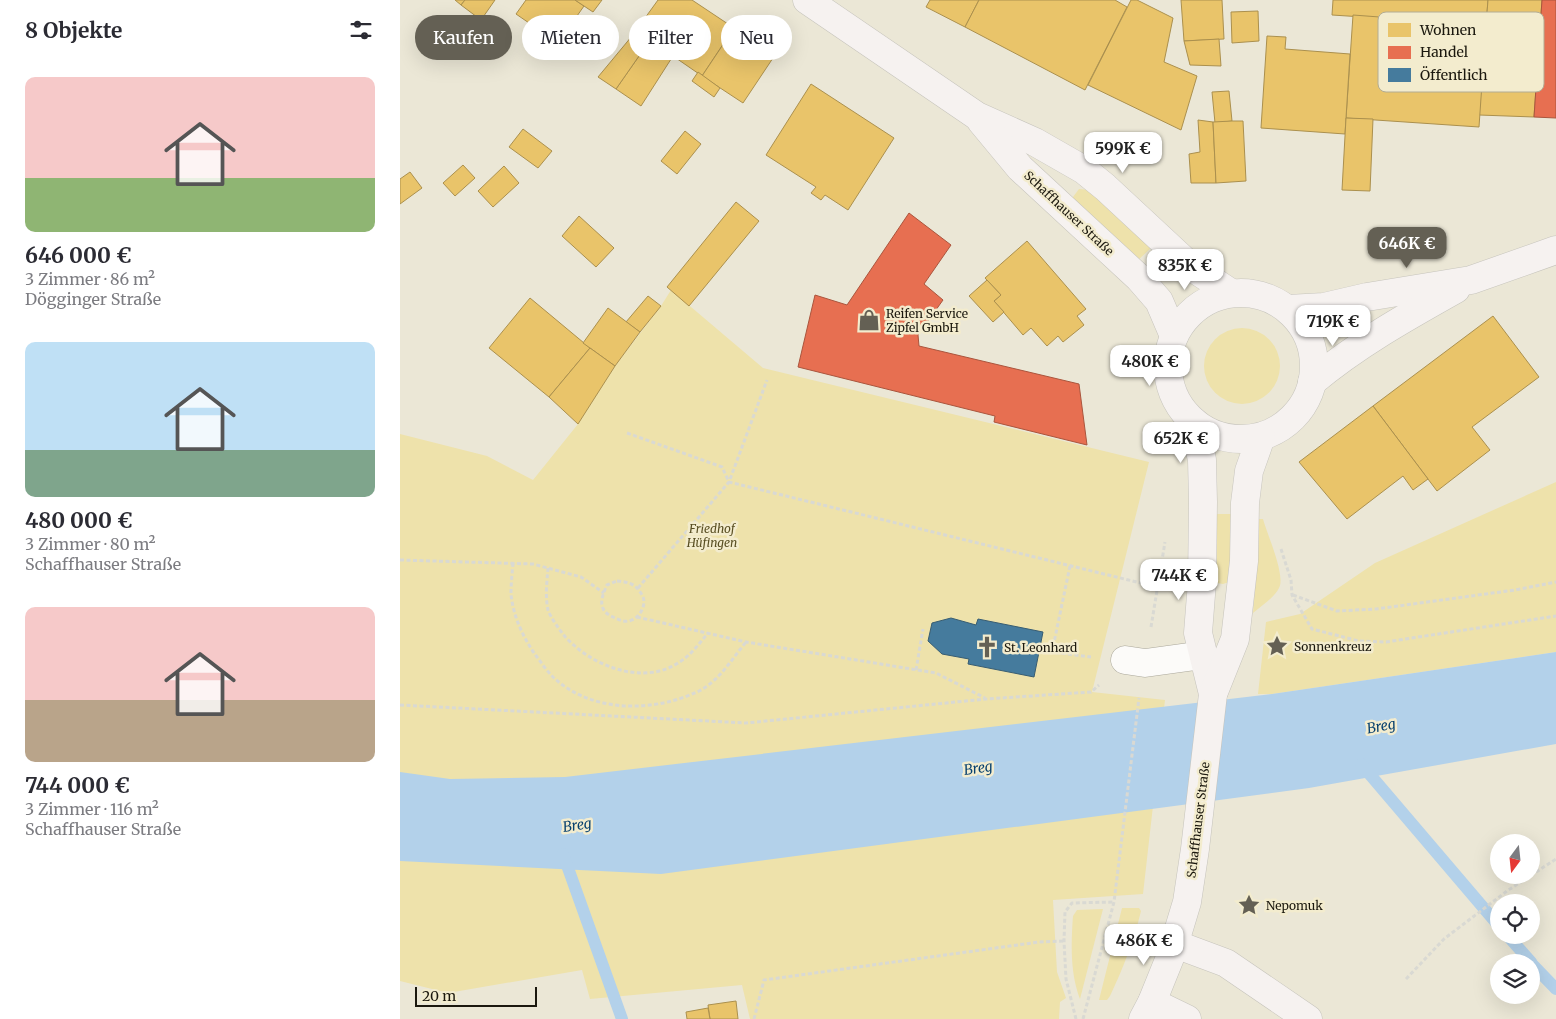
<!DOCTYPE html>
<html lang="de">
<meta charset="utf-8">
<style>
body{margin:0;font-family:Merriweather,serif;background:#f2f2f3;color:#2b2b33;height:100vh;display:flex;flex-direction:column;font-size:19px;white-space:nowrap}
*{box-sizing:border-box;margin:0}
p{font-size:16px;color:#7c7c81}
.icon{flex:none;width:28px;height:28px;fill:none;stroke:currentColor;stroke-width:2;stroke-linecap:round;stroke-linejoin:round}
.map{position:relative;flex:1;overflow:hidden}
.side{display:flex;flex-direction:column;background:#fff;width:400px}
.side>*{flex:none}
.guide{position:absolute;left:15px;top:15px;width:475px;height:45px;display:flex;gap:10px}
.needle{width:32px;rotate:195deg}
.fabs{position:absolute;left:1090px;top:834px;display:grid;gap:10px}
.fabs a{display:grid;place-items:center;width:50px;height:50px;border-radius:50%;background:#fff;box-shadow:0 5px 20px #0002;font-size:25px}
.scale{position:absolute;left:15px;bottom:12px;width:122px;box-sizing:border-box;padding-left:5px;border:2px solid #1b180e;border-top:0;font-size:14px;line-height:18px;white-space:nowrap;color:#1b180e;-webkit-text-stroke:4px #f3ecce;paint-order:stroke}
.price{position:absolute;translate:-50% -42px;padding:0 11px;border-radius:10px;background:#fff;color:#222;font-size:16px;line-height:32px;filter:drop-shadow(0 1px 2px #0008)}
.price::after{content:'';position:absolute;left:50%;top:30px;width:15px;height:11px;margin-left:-8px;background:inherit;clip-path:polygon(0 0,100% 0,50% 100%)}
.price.current{background:#646054;color:#fff}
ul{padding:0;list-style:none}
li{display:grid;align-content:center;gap:10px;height:265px;padding:0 25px}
li span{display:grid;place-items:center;height:155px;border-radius:10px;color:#555}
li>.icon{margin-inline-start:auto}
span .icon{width:90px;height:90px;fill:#fffc;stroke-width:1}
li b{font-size:21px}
h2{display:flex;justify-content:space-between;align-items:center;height:60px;padding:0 25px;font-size:21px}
.tag{padding:0 18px;border-radius:22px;background:#fff;box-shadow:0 5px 20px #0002;font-size:18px;line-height:45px}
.tag.current{background:#646054;color:#fff}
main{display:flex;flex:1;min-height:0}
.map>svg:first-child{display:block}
.green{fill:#eee2ab}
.water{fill:#b3d1ea}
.homes{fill:#e9c46a;stroke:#ab904e}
.shops{fill:#e76f51;stroke:#aa553d}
.public{fill:#457b9d;stroke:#385d72}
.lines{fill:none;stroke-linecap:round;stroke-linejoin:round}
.stream{stroke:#b3d1ea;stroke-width:12}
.minor-casing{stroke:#aaa79a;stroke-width:29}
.major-casing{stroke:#c6c4bc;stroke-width:29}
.path{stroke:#d9d9d3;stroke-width:3;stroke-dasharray:4 2.5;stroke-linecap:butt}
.minor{stroke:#fcfbf9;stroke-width:28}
.major{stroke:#f6f2f0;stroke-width:28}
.labels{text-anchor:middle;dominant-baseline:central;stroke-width:5;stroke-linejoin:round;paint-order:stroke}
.street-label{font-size:12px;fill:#1b180e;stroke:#f3ecce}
.poi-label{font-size:12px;fill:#1b180e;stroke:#f3ecce;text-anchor:start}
.park-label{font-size:12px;font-style:italic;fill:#594f23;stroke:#f3ecce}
.water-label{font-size:14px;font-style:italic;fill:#07406e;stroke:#f3ecce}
.key{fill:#f3ecce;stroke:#b2ac94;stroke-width:1}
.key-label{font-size:14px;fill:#1b180e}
</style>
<main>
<section class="side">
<h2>8 Objekte<svg class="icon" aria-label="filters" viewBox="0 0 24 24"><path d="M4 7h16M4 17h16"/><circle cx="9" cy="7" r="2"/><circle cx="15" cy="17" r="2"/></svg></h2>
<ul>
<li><span style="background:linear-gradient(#f6c9c9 65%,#8fb573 0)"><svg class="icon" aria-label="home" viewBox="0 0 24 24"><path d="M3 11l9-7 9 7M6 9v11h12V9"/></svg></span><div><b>646 000 €</b><p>3 Zimmer · 86 m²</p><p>Dögginger Straße</p></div></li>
<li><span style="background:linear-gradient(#bfe0f5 70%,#7fa58c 0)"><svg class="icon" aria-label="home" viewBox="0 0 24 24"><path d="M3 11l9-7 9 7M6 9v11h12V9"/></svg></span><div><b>480 000 €</b><p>3 Zimmer · 80 m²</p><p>Schaffhauser Straße</p></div></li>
<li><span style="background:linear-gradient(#f6c9c9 60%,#b9a48a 0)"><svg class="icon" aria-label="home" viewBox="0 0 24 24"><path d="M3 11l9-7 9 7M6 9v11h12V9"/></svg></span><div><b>744 000 €</b><p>3 Zimmer · 116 m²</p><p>Schaffhauser Straße</p></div></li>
</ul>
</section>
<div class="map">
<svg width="1156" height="1019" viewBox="0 0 1156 1019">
<rect width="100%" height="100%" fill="#ebe7d6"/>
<g class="green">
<path d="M679,189L689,190L751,248L737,261L673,203V197Z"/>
<path d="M271,290L363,368L749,462L692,692L765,700L743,894L653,900L657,972L666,998L660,1002L659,1019H350L342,985L190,999L182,970L48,993L0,981V434L87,456L133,480L178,424L215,366L261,306Z"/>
<circle cx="842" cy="366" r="38"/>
<path d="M1156,482V652L872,694H858L866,622L900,614L975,563Z"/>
<path d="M816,514H833L829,582L823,584L817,583L814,576Z"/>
<path d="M857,519H863C867,534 886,576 879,588C874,598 861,606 853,613L856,575Z"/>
<path d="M722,908H739L741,911C734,941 723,968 710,996L707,1000H699Z"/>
<path d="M703,909L680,999C670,974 671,943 673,916L677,910Z"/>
</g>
<path class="water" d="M1156,652V744L909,788L261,874L0,861V772L50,779L165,777L872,694Z"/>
<g class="homes">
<path d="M55,0H65L61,5Z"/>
<path d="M65,0H95L81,20L61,5Z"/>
<path d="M126,0H175L184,6L158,43L116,14Z"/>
<path d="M175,0H202L193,12Z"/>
<path d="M258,0H292L334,28L302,76L273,56L241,106L216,89L246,46L232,36Z"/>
<path d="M530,0H579L565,27L526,7Z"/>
<path d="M579,0H715L727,7L685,90L565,27Z"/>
<path d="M731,0H737L773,18L764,62L797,76L781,130L688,85Z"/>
<path d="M781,0H822L824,39L784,41Z"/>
<path d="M933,0H1088L1086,25L932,15Z"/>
<path d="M1088,0H1142L1134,117L1079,115Z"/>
<path d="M858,11L859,41L832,43L831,12Z"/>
<path d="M953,15L1086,25L1079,127L946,118Z"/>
<path d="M334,28L375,55L343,103L302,76Z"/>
<path d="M232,36L246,46L216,89L198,77Z"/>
<path d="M867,36L886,37L885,49L950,54L945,134L861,128Z"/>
<path d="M819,39L821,66L790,65L784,41Z"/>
<path d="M298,72L320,88L314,97L292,81Z"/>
<path d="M411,84L494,138L448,210L425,195L421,200L411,193L416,187L366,155Z"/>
<path d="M829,91L832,121L815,123L812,92Z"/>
<path d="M946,118L973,119L970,191L942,190Z"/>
<path d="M798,120L813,122L816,183H791L789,154L800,152Z"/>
<path d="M832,121H843L846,181L816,183L813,122Z"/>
<path d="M123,129L152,151L138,168L109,147Z"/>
<path d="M285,131L301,144L277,174L261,161Z"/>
<path d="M63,165L75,178L55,196L43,183Z"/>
<path d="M104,166L119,183L93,207L78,191Z"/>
<path d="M10,172L22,188L0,204V179Z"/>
<path d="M336,202L359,221L289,306L267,287Z"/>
<path d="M179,216L214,248L196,267L162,236Z"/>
<path d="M627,241L686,309L677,316L684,325L663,342L658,336L647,346L631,328L623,335L594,301L601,295L585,278Z"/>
<path d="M587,280L601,295L594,301L604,312L593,322L569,296Z"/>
<path d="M248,296L261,306L240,332L226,322Z"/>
<path d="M130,298L190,348L149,397L89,348Z"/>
<path d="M208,308L240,332L215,366L183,343Z"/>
<path d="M1093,316L1139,377L1072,427L1090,450L1037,491L973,406Z"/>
<path d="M190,348L215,366L178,424L149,397Z"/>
<path d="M973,406L1028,479L1013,490L1003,476L947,519L899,462Z"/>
<path d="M336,1001L338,1019H310L308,1005Z"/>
<path d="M308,1008L310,1019H287L286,1012Z"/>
</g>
<g class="shops">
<path d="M1142,0H1156V118L1134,117Z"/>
<path d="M509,213L551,245L524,284L543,300L518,335L519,346L679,384L687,445L594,422L595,416L398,367L415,295L447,305Z"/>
</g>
<path class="public" d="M551,618L576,625L578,619L643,632L634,677L568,664L569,659L542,654L528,641L532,623Z"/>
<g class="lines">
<g class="stream">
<path d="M961,764L1099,926"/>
<path d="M163,854L222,1019"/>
<path d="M1107,935L1131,962"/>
<path d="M1131,963L1156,989"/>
</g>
<g class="minor-casing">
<path id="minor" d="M725,660L745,663L803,655"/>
</g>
<g class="major-casing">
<g id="major">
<path d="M407,0L577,116L635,142L684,170L705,187L790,266L831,293"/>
<path d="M581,121L620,168L739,278L759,301L774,336"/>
<circle cx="841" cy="366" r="73"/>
<path d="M888,309L924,307L967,297L1071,280L1156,250"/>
<path d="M912,382C956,345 1006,317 1056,289"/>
<path d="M794,422L802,460L803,502L802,582L798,633L813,694"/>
<path d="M775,944L826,963L908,1019"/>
<path d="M752,1002L787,1019"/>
<path d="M743,1019L752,1002L771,955L787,902L795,849L813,694L835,639L844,561L845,503L849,471L861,437"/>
</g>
</g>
<g class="path">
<path d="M227,433L322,467L329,482L757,587"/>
<path d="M881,549L891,580L892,595L912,629L959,641L986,642L1156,616"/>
<path d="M0,560L133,564L181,577L204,593"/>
<path d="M113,563C112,573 111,584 111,594C113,615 122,635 134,653C140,661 146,670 153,677C191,713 253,713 299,691C319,681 332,659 346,642"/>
<path d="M670,566L652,652L691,657"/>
<path d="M148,568C147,581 145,596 148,610C151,618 157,626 162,633C187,664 241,687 278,663C290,656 299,644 308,633"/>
<path d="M217,581C229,582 236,584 242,595C248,604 239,620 228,621C223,622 217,619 213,617C197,610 201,598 207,585Z"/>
<path d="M238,588L329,482L367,380"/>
<path d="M893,595L937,611L976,609L1115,590L1156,582"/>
<path d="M237,617L346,642L536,673L585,698"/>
<path d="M751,627L765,542"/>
<path d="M516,670L523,629"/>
<path d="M0,705L346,723L586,699L691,692L699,685"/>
<path d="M1006,979L1044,939L1107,891L1156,859"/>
<path d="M354,1019L364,980L639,942L664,941"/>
<path d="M676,1019L666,979L664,941L665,912L672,903L714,902"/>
<path d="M683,1019L714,902L739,698"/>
</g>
<use href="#minor" class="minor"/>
<use href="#major" class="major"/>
</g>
<defs>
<g id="shop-bare" transform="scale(1.725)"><path d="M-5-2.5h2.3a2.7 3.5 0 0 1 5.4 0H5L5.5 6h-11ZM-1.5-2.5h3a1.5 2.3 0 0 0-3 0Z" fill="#646054" stroke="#f3ecce" stroke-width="2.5" paint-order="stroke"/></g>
<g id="sight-bare" transform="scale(1.725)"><path d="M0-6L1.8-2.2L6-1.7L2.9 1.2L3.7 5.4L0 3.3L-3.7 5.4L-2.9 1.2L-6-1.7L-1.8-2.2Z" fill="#646054" stroke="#f3ecce" stroke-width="2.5" paint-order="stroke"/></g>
<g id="church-bare" transform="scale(1.725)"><path d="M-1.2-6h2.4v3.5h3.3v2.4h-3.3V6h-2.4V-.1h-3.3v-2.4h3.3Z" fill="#646054" stroke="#f3ecce" stroke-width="2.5" paint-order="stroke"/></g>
</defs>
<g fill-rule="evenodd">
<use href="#shop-bare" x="469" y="320"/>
<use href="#sight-bare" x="877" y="646"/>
<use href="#church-bare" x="587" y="647"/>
<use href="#sight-bare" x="849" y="905"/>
</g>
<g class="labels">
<g class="street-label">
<text transform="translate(669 213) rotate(43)">Schaffhauser Straße</text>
<text transform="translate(798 820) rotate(-83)">Schaffhauser Straße</text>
</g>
<g class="poi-label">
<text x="486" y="313">Reifen Service<tspan x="486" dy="14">Zipfel GmbH</tspan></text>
<text x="894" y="646">Sonnenkreuz</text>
<text x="604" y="647">St. Leonhard</text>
<text x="866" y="905">Nepomuk</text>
</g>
<g class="park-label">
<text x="312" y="528">Friedhof<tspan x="312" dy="14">Hüfingen</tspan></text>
</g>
<g class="water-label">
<text transform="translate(981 726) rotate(-10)">Breg</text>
<text transform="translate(578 768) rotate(-8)">Breg</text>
<text transform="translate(177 825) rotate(-8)">Breg</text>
</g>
</g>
<rect x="978" y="12" width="166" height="80" rx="8" class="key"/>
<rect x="988" y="23" width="23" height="14" fill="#e9c46a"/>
<rect x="988" y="46" width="23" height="13" fill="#e76f51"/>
<rect x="988" y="68" width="23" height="14" fill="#457b9d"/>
<g class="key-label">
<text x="1020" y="35">Wohnen</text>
<text x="1020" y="57">Handel</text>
<text x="1020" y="80">Öffentlich</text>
</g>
</svg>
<div class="fabs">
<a><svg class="needle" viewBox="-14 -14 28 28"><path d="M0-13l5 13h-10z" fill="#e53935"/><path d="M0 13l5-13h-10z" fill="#7c7c81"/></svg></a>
<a><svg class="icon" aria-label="locate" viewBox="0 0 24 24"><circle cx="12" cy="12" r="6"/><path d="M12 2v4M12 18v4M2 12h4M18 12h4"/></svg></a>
<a><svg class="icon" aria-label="layers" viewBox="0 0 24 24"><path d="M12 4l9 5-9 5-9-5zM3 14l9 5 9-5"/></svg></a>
</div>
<div class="scale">20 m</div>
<b class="price" style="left:723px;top:174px">599K €</b>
<b class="price current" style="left:1007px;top:269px">646K €</b>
<b class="price" style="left:785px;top:291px">835K €</b>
<b class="price" style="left:933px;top:347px">719K €</b>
<b class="price" style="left:750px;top:387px">480K €</b>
<b class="price" style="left:781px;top:464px">652K €</b>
<b class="price" style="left:779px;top:601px">744K €</b>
<b class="price" style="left:744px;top:966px">486K €</b>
<div class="guide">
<a class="tag current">Kaufen</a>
<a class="tag">Mieten</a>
<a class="tag">Filter</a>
<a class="tag">Neu</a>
</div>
</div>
</main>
